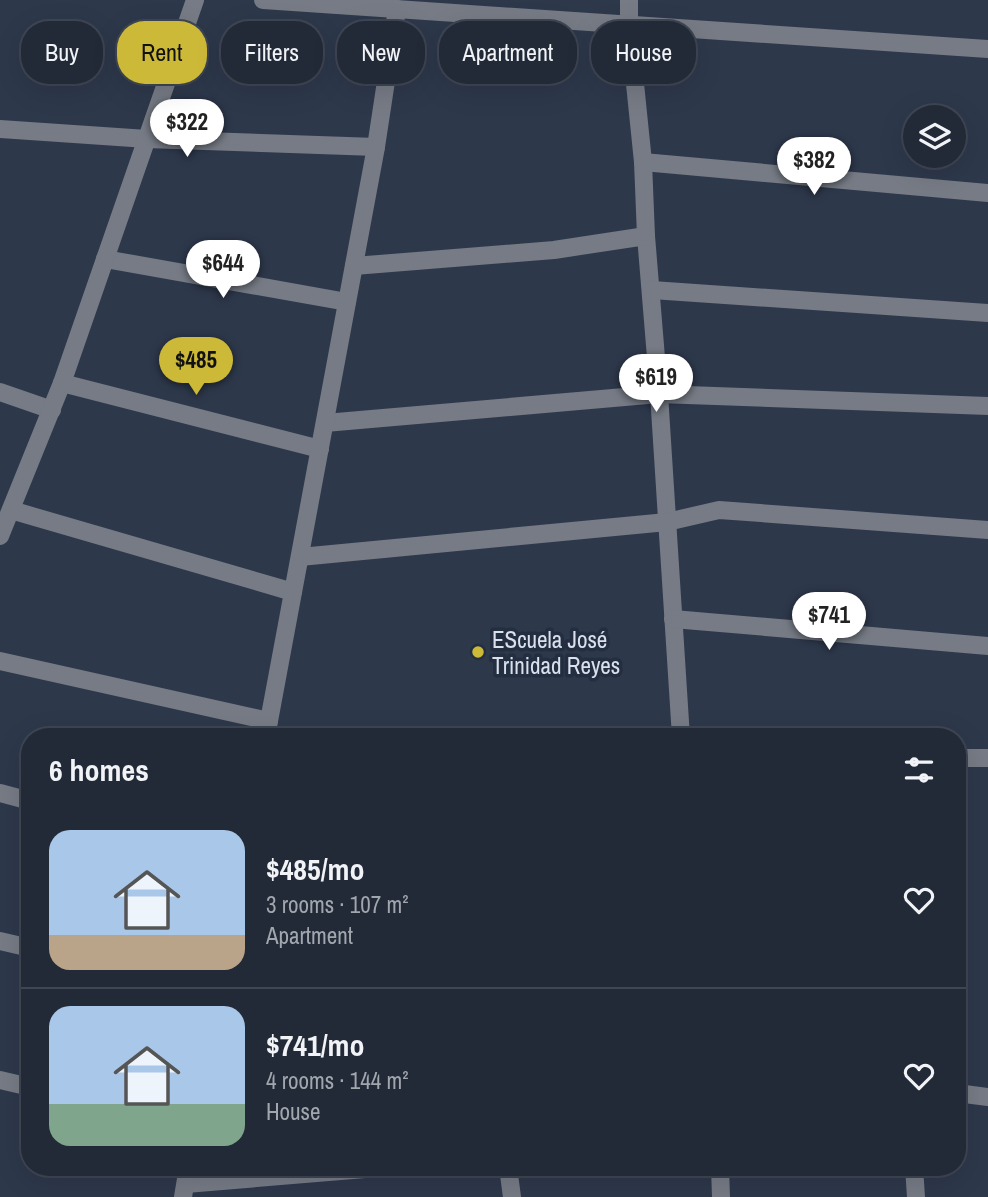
<!DOCTYPE html>
<meta charset="utf-8">
<style>
body{margin:0;font-family:"Archivo Narrow",sans-serif;background:#2e3643;color:#f1f3f6;height:100vh;display:flex;flex-direction:column;font-size:26px;white-space:nowrap}
*{box-sizing:border-box;margin:0}
p{font-size:23px;color:#a2a7ae}
.icon{flex:none;width:38px;height:38px;fill:none;stroke:currentColor;stroke-width:2;stroke-linecap:round;stroke-linejoin:round}
.map{position:relative;flex:1;overflow:hidden}
.panel{position:absolute;left:21px;top:728px;width:945px;height:448px;display:flex;flex-direction:column;background:#222a38;border-radius:28px;box-shadow:0 7px 28px #0002,0 0 0 2px #3f4653}
.panel>*{flex:none}
.hud{position:absolute;left:21px;top:21px;width:947px;height:63px;display:flex;gap:14px}
.controls{position:absolute;left:903px;top:105px;display:grid;gap:14px}
.controls a{display:grid;place-items:center;width:63px;height:63px;border-radius:50%;background:#222a38;box-shadow:0 7px 28px #0002,0 0 0 2px #3f4653;font-size:35px}
.price{position:absolute;translate:-50% -60px;padding:0 16px;border-radius:24px;background:#fff;color:#222;font-size:23px;line-height:46px;filter:drop-shadow(0 2px 4px #0008)}
.price::after{content:'';position:absolute;left:50%;top:42px;width:21px;height:16px;margin-left:-10px;background:inherit;clip-path:polygon(0 0,100% 0,50% 100%)}
.price.current{background:#cdb938;color:#111}
ul{padding:0;list-style:none}
li{display:flex;align-items:center;gap:21px;height:175px;padding:0 28px}
li+li{border-top:2px solid #3f4653}
li span{display:grid;place-items:center;flex:none;width:196px;height:140px;border-radius:21px;color:#555}
li>.icon{margin-inline-start:auto}
span .icon{width:84px;height:84px;fill:#fffc;stroke-width:1}
li b{font-size:30px}
h2{display:flex;justify-content:space-between;align-items:center;height:84px;padding:0 28px;font-size:30px}
.chip{padding:0 24px;border-radius:28px;background:#222a38;box-shadow:0 7px 28px #0002,0 0 0 2px #3f4653;font-size:24px;line-height:63px}
.chip.current{background:#cdb938;color:#111}
.map>svg:first-child{display:block}
.lines{fill:none;stroke-linecap:round;stroke-linejoin:round}
.minor{stroke:#767b85;stroke-width:18}
.poi-dot{fill:#cdb938;stroke:#232e40;stroke-width:2.5}
.labels{text-anchor:middle;dominant-baseline:central;stroke-width:7;stroke-linejoin:round;paint-order:stroke}
.poi-label{font-size:23px;fill:#dae1ed;stroke:#232e40;text-anchor:start}
</style>
<div class="map">
<svg width="988" height="1197" viewBox="0 0 988 1197">
<rect width="100%" height="100%" fill="#2d384b"/>
<g class="lines">
<g class="minor">
<path d="M263,0L988,49"/>
<path d="M629,0V25L643,162L646,236L659,394L681,737"/>
<path d="M0,129L147,139L376,147"/>
<path d="M643,162L988,193"/>
<path d="M105,259L347,302"/>
<path d="M354,266L554,250L646,236"/>
<path d="M652,290L988,313"/>
<path d="M62,383L320,449"/>
<path d="M0,392L52,410"/>
<path d="M325,423L659,394L988,406"/>
<path d="M11,510L293,592"/>
<path d="M0,536L62,383L195,0"/>
<path d="M300,557L667,522L719,510L988,530"/>
<path d="M673,619L988,646"/>
<path d="M0,661L269,721"/>
<path d="M266,737L376,147L397,9"/>
<path d="M957,758H988"/>
<path d="M0,793L30,801"/>
<path d="M0,941L30,948"/>
<path d="M0,1080L30,1087"/>
<path d="M957,1093L988,1097"/>
<path d="M508,1167L512,1197"/>
<path d="M720,1167L721,1197"/>
<path d="M914,1167L916,1197"/>
<path d="M186,1184L389,1167"/>
<path d="M183,1197L188,1167"/>
</g>
</g>
<circle class="poi-dot" cx="478" cy="652" r="7"/>
<g class="labels">
<g class="poi-label">
<text x="492" y="639">EScuela José<tspan x="492" dy="26">Trinidad Reyes</tspan></text>
</g>
</g>
</svg>
<div class="controls">
<a><svg class="icon" aria-label="layers" viewBox="0 0 24 24"><path d="M12 4l9 5-9 5-9-5zM3 14l9 5 9-5"/></svg></a>
</div>
<b class="price" style="left:187px;top:159px">$322</b>
<b class="price" style="left:814px;top:197px">$382</b>
<b class="price" style="left:223px;top:300px">$644</b>
<b class="price current" style="left:196px;top:397px">$485</b>
<b class="price" style="left:656px;top:414px">$619</b>
<b class="price" style="left:829px;top:652px">$741</b>
<div class="hud">
<a class="chip">Buy</a>
<a class="chip current">Rent</a>
<a class="chip">Filters</a>
<a class="chip">New</a>
<a class="chip">Apartment</a>
<a class="chip">House</a>
</div>
<section class="panel">
<h2>6 homes<svg class="icon" aria-label="filters" viewBox="0 0 24 24"><path d="M4 7h16M4 17h16"/><circle cx="9" cy="7" r="2"/><circle cx="15" cy="17" r="2"/></svg></h2>
<ul>
<li><span style="background:linear-gradient(#a9c7e8 75%,#b9a48a 0)"><svg class="icon" aria-label="home" viewBox="0 0 24 24"><path d="M3 11l9-7 9 7M6 9v11h12V9"/></svg></span><div><b>$485/mo</b><p>3 rooms · 107 m²</p><p>Apartment</p></div><svg class="icon" aria-label="heart" viewBox="0 0 24 24"><path d="M12 20l-8-8c-3-5 5-10 8-4 3-6 11-1 8 4z"/></svg></li>
<li><span style="background:linear-gradient(#a9c7e8 70%,#7fa58c 0)"><svg class="icon" aria-label="home" viewBox="0 0 24 24"><path d="M3 11l9-7 9 7M6 9v11h12V9"/></svg></span><div><b>$741/mo</b><p>4 rooms · 144 m²</p><p>House</p></div><svg class="icon" aria-label="heart" viewBox="0 0 24 24"><path d="M12 20l-8-8c-3-5 5-10 8-4 3-6 11-1 8 4z"/></svg></li>
</ul>
</section>
</div>
